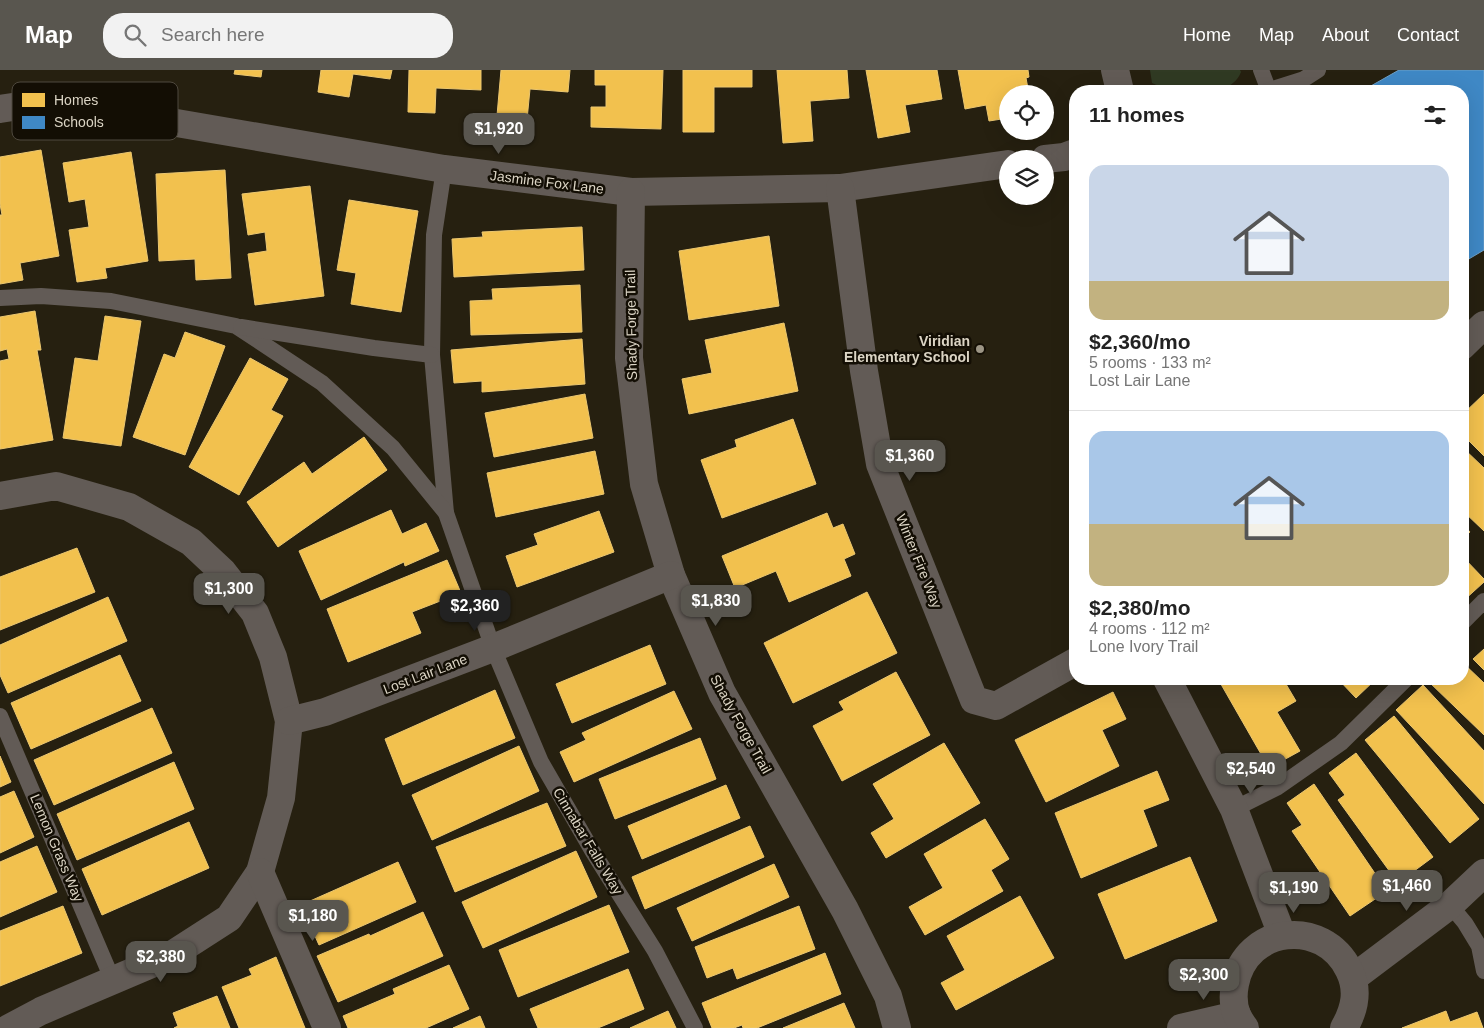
<!DOCTYPE html>
<meta charset="utf-8">
<style>
body{margin:0;font-family:Helvetica,sans-serif;background:#f2f2f2;color:#222;height:100vh;display:flex;flex-direction:column;font-size:19px;white-space:nowrap}
*{box-sizing:border-box;margin:0}
p{font-size:16px;color:#767676}
.icon{flex:none;width:28px;height:28px;fill:none;stroke:currentColor;stroke-width:2;stroke-linecap:round;stroke-linejoin:round}
.map{position:relative;flex:1;overflow:hidden}
.details{position:absolute;left:1069px;top:15px;width:400px;height:600px;display:flex;flex-direction:column;background:#fff;border-radius:20px;box-shadow:0 5px 20px #0002}
.details>*{flex:none}
.fabs{position:absolute;left:999px;top:15px;display:grid;gap:10px}
.fabs a{display:grid;place-items:center;width:55px;height:55px;border-radius:50%;background:#fff;box-shadow:0 5px 20px #0002;font-size:25px}
.price{position:absolute;translate:-50% -42px;padding:0 11px;border-radius:10px;background:#59564f;color:#fff;font-size:16px;line-height:32px;filter:drop-shadow(0 1px 2px #0008)}
.price::after{content:'';position:absolute;left:50%;top:30px;width:15px;height:11px;margin-left:-8px;background:inherit;clip-path:polygon(0 0,100% 0,50% 100%)}
.price.selected{background:#222;color:#fff}
ul{padding:0;list-style:none}
li{display:grid;align-content:center;gap:10px;height:265px;padding:0 20px}
li+li{border-top:1px solid #e0e0e0}
li span{display:grid;place-items:center;height:155px;border-radius:15px;color:#555}
li>.icon{margin-inline-start:auto}
span .icon{width:90px;height:90px;fill:#fffc;stroke-width:1}
li b{font-size:21px}
h2{display:flex;justify-content:space-between;align-items:center;height:60px;padding:0 20px;font-size:21px}
header{display:flex;align-items:center;gap:30px;box-sizing:border-box;height:70px;padding:0 25px;background:#59564f;color:#fff}
header strong{font-size:24px}
nav{display:flex;gap:28px;margin-inline-start:auto;font-size:18px}
.search{width:350px;height:45px;background:#f2f2f2;display:flex;align-items:center;gap:12px;box-sizing:border-box;padding:0 18px;border-radius:20px;color:#767676;font-size:19px}
.map>svg:first-child{display:block}
.green{fill:#303a23}
.homes{fill:#f2c14e;stroke:#ebc771}
.schools{fill:#3f88c5;stroke:#6e9fc5}
.lines{fill:none;stroke-linecap:round;stroke-linejoin:round}
.lane{stroke:#625b56;stroke-width:16}
.street{stroke:#625b56;stroke-width:28}
.poi-dot{fill:#9c9585;stroke:#130e04;stroke-width:2}
.labels{text-anchor:middle;dominant-baseline:central;stroke-width:5;stroke-linejoin:round;paint-order:stroke}
.street-label{font-size:14px;fill:#dbd4c4;stroke:#130e04}
.poi-label{font-size:14px;font-weight:bold;fill:#dbd4c4;stroke:#130e04;text-anchor:end}
.key{fill:#130e04;stroke:#4f493e;stroke-width:1}
.key-label{font-size:14px;fill:#dbd4c4}
</style>
<header>
<strong>Map</strong>
<div class="search"><svg class="icon" aria-label="search" viewBox="0 0 24 24"><circle cx="10" cy="10" r="6"/><path d="M15 15l6 6"/></svg>Search here</div>
<nav><a>Home</a><a>Map</a><a>About</a><a>Contact</a></nav>
</header>
<div class="map">
<svg width="1484" height="958" viewBox="0 0 1484 958">
<rect width="100%" height="100%" fill="#262010"/>
<path class="green" d="M1150,0H1240L1241,2C1234,20 1214,21 1197,21L1194,15C1177,21 1169,21 1152,13Z"/>
<g class="homes">
<path d="M235,0H262L261,7L234,4Z"/>
<path d="M321,0H392L390,9L353,4L349,27L318,22Z"/>
<path d="M409,0H481V20L436,18L435,43L408,42Z"/>
<path d="M501,0H570L568,22L530,19L526,60L496,57Z"/>
<path d="M595,0H663L661,59L591,57V37H606V15H595Z"/>
<path d="M683,0H752V17H714V62H683Z"/>
<path d="M777,0H847L849,28L810,31L813,71L783,73Z"/>
<path d="M866,0H937L942,29L905,35L910,62L878,68Z"/>
<path d="M958,0H1028L1029,7L1026,8L1029,24H1008V48L989,51L986,35L965,39Z"/>
<path d="M41,80L59,186L20,193L23,210L0,214V145H2L0,134V87Z"/>
<path d="M131,82L148,191L105,198L107,208L77,212L69,160L89,157L85,129L69,132L63,93Z"/>
<path d="M225,100L231,208L196,210L195,189L159,191L156,104Z"/>
<path d="M310,116L324,226L255,235L248,184L267,181L265,162L248,165L242,124Z"/>
<path d="M349,130L418,141L401,242L351,234L356,203L337,200Z"/>
<path d="M582,157L584,200L454,207L452,169L483,167L482,162Z"/>
<path d="M769,166L779,236L689,250L679,181Z"/>
<path d="M580,215L582,262L471,265L470,231L493,230L492,219Z"/>
<path d="M35,241L41,280H37L53,370L0,379V291L9,289L7,279L0,281V247Z"/>
<path d="M105,246L141,251L121,376L63,368L75,288L98,291Z"/>
<path d="M784,253L798,321L689,344L682,309L712,303L705,270Z"/>
<path d="M185,262L225,276L185,385L133,367L164,284L175,288Z"/>
<path d="M582,269L585,314L482,322V311L454,313L451,280Z"/>
<path d="M250,288L288,309L271,340L283,346L239,425L189,397Z"/>
<path d="M585,324L593,368L494,387L485,343Z"/>
<path d="M1484,324V386L1462,364V345Z"/>
<path d="M793,349L816,414L722,448L701,390L737,377L735,370Z"/>
<path d="M364,367L387,400L278,477L247,432L304,392L312,404Z"/>
<path d="M1462,377L1484,398V461L1462,440Z"/>
<path d="M595,381L604,424L496,447L487,403Z"/>
<path d="M391,440L402,464L426,453L439,481L405,496L404,492L321,530L299,481Z"/>
<path d="M599,441L614,482L517,517L506,486L538,475L534,464Z"/>
<path d="M827,443L833,458L843,454L855,484L844,489L851,506L789,532L776,501L735,518L722,486Z"/>
<path d="M1462,453L1470,462L1462,469Z"/>
<path d="M77,478L95,522L0,560V507Z"/>
<path d="M1462,486L1484,509V512L1462,532Z"/>
<path d="M447,490L461,523L412,542L421,563L348,592L327,539Z"/>
<path d="M867,522L897,583L793,633L764,573Z"/>
<path d="M108,527L127,571L8,623L0,605V575Z"/>
<path d="M650,575L666,614L572,653L556,614Z"/>
<path d="M1484,579V600L1473,589Z"/>
<path d="M120,585L141,631L31,679L11,633Z"/>
<path d="M1462,592L1484,613V665L1428,611L1430,609H1462Z"/>
<path d="M896,602L930,665L842,711L813,656L844,640L839,632Z"/>
<path d="M1218,609H1283L1296,631L1277,642L1300,681L1269,698Z"/>
<path d="M1338,609H1376L1356,628Z"/>
<path d="M1423,615L1484,681V734L1396,640Z"/>
<path d="M495,620L515,668L403,715L385,669Z"/>
<path d="M674,621L692,659L574,712L560,682L586,670L582,663Z"/>
<path d="M1113,622L1126,649L1102,660L1119,696L1046,732L1015,670Z"/>
<path d="M152,638L172,683L54,735L34,690Z"/>
<path d="M1394,646L1479,749L1450,773L1365,670Z"/>
<path d="M700,668L716,709L615,749L599,709Z"/>
<path d="M944,673L980,733L886,788L871,763L894,749L873,714Z"/>
<path d="M519,676L539,721L432,770L412,725Z"/>
<path d="M1356,683L1433,787L1398,813L1338,730L1345,725L1329,703Z"/>
<path d="M0,686L11,712L0,717Z"/>
<path d="M174,692L194,739L77,790L57,744Z"/>
<path d="M1157,701L1169,730L1143,740L1157,776L1081,808L1055,743Z"/>
<path d="M1314,714L1387,821L1350,846L1292,761L1302,755L1287,733Z"/>
<path d="M726,715L740,748L642,789L628,756Z"/>
<path d="M14,721L34,767L0,783V727Z"/>
<path d="M547,733L566,776L455,822L436,777Z"/>
<path d="M985,749L1009,789L991,800L1003,821L925,865L909,837L943,818L924,784Z"/>
<path d="M189,752L209,798L102,845L82,799Z"/>
<path d="M750,756L764,787L645,839L632,807Z"/>
<path d="M37,776L57,822L0,847V792Z"/>
<path d="M576,781L597,827L483,878L462,832Z"/>
<path d="M1190,787L1217,851L1125,889L1098,824Z"/>
<path d="M398,792L416,832L319,875L301,835Z"/>
<path d="M774,794L789,827L692,871L677,838Z"/>
<path d="M1020,826L1054,888L956,940L941,913L965,900L947,866Z"/>
<path d="M609,835L629,882L518,927L499,880Z"/>
<path d="M63,836L82,883L0,916V861Z"/>
<path d="M799,836L815,879L737,909L733,898L707,908L695,877Z"/>
<path d="M423,842L443,886L338,932L317,886L369,864L370,866Z"/>
<path d="M825,883L841,924L757,958H743L742,955L734,958H712L702,933Z"/>
<path d="M276,887L305,958H239L222,917L252,905L249,899Z"/>
<path d="M449,895L469,939L426,958H348L343,946L395,924L393,919Z"/>
<path d="M628,899L644,939L598,958H538L530,939Z"/>
<path d="M217,926L230,958H174L178,956L173,943Z"/>
<path d="M844,933L855,958H783Z"/>
<path d="M668,941L676,958H630Z"/>
<path d="M1446,941L1450,952L1477,942L1483,958H1402Z"/>
<path d="M480,946L485,958H453Z"/>
</g>
<path class="schools" d="M1399,0H1484V180L1462,193V21H1362Z"/>
<g class="lines">
<g class="lane">
<path d="M1261,0L1269,21"/>
<path d="M1267,21L1304,9L1318,0"/>
<path d="M444,99L434,165L432,285L446,443"/>
<path d="M0,228L41,226L111,231L236,256L322,313L393,378L446,443L493,578L541,692L593,782L655,881L695,958"/>
<path d="M241,257L374,278L432,285"/>
<path d="M1462,553L1484,531"/>
<path d="M0,646L113,911"/>
<path d="M1234,739L1278,717L1341,673L1406,609"/>
<path d="M1450,835L1465,853L1479,876L1484,901"/>
</g>
<g class="street">
<path d="M1115,0L1120,21"/>
<path d="M0,39L19,36L165,51L444,99L631,122L840,118L1008,94"/>
<path d="M1045,89L1064,87L1075,83"/>
<path d="M840,118L864,301L880,394L974,630L996,636L1075,592"/>
<path d="M631,122L629,288L644,414L671,505L722,623L845,840L888,926L897,958"/>
<path d="M1462,276L1484,255"/>
<path d="M0,426L56,416L129,437L191,472L223,502L255,543L273,587L289,651L281,728L260,802L229,848L170,886L41,941L9,958"/>
<path d="M1167,609L1234,739L1282,865"/>
<path d="M289,651L325,642L493,578L671,505"/>
<path d="M260,802L327,958"/>
<path d="M1353,908L1450,835L1484,803"/>
<path d="M1181,958L1237,945"/>
<path d="M1245,958C1242,954 1239,949 1237,945C1233,935 1233,924 1235,914C1246,856 1323,847 1349,900C1359,920 1355,939 1344,958"/>
</g>
</g>
<circle class="poi-dot" cx="980" cy="279" r="5"/>
<g class="labels">
<g class="street-label">
<text transform="translate(547 112) rotate(7)">Jasmine Fox Lane</text>
<text transform="translate(631 255) rotate(-91)">Shady Forge Trail</text>
<text transform="translate(919 491) rotate(68)">Winter Fire Way</text>
<text transform="translate(425 604) rotate(-21)">Lost Lair Lane</text>
<text transform="translate(741 654) rotate(61)">Shady Forge Trail</text>
<text transform="translate(588 771) rotate(59)">Cinnabar Falls Way</text>
<text transform="translate(57 778) rotate(67)">Lemon Grass Way</text>
</g>
<g class="poi-label">
<text x="970" y="271">Viridian<tspan x="970" dy="16">Elementary School</tspan></text>
</g>
</g>
<rect x="12" y="12" width="166" height="58" rx="8" class="key"/>
<rect x="22" y="23" width="23" height="14" fill="#f2c14e"/>
<rect x="22" y="46" width="23" height="13" fill="#3f88c5"/>
<g class="key-label">
<text x="54" y="35">Homes</text>
<text x="54" y="57">Schools</text>
</g>
</svg>
<div class="fabs">
<a><svg class="icon" aria-label="locate" viewBox="0 0 24 24"><circle cx="12" cy="12" r="6"/><path d="M12 2v4M12 18v4M2 12h4M18 12h4"/></svg></a>
<a><svg class="icon" aria-label="layers" viewBox="0 0 24 24"><path d="M12 4l9 5-9 5-9-5zM3 14l9 5 9-5"/></svg></a>
</div>
<b class="price" style="left:499px;top:85px">$1,920</b>
<b class="price" style="left:910px;top:412px">$1,360</b>
<b class="price" style="left:229px;top:545px">$1,300</b>
<b class="price" style="left:716px;top:557px">$1,830</b>
<b class="price selected" style="left:475px;top:562px">$2,360</b>
<b class="price" style="left:1251px;top:725px">$2,540</b>
<b class="price" style="left:1407px;top:842px">$1,460</b>
<b class="price" style="left:1294px;top:844px">$1,190</b>
<b class="price" style="left:313px;top:872px">$1,180</b>
<b class="price" style="left:161px;top:913px">$2,380</b>
<b class="price" style="left:1204px;top:931px">$2,300</b>
<section class="details">
<h2>11 homes<svg class="icon" aria-label="filters" viewBox="0 0 24 24"><path d="M4 7h16M4 17h16"/><circle cx="9" cy="7" r="2"/><circle cx="15" cy="17" r="2"/></svg></h2>
<ul>
<li><span style="background:linear-gradient(#c9d6e8 75%,#c2b280 0)"><svg class="icon" aria-label="home" viewBox="0 0 24 24"><path d="M3 11l9-7 9 7M6 9v11h12V9"/></svg></span><div><b>$2,360/mo</b><p>5 rooms · 133 m²</p><p>Lost Lair Lane</p></div></li>
<li><span style="background:linear-gradient(#a9c7e8 60%,#c2b280 0)"><svg class="icon" aria-label="home" viewBox="0 0 24 24"><path d="M3 11l9-7 9 7M6 9v11h12V9"/></svg></span><div><b>$2,380/mo</b><p>4 rooms · 112 m²</p><p>Lone Ivory Trail</p></div></li>
</ul>
</section>
</div>
